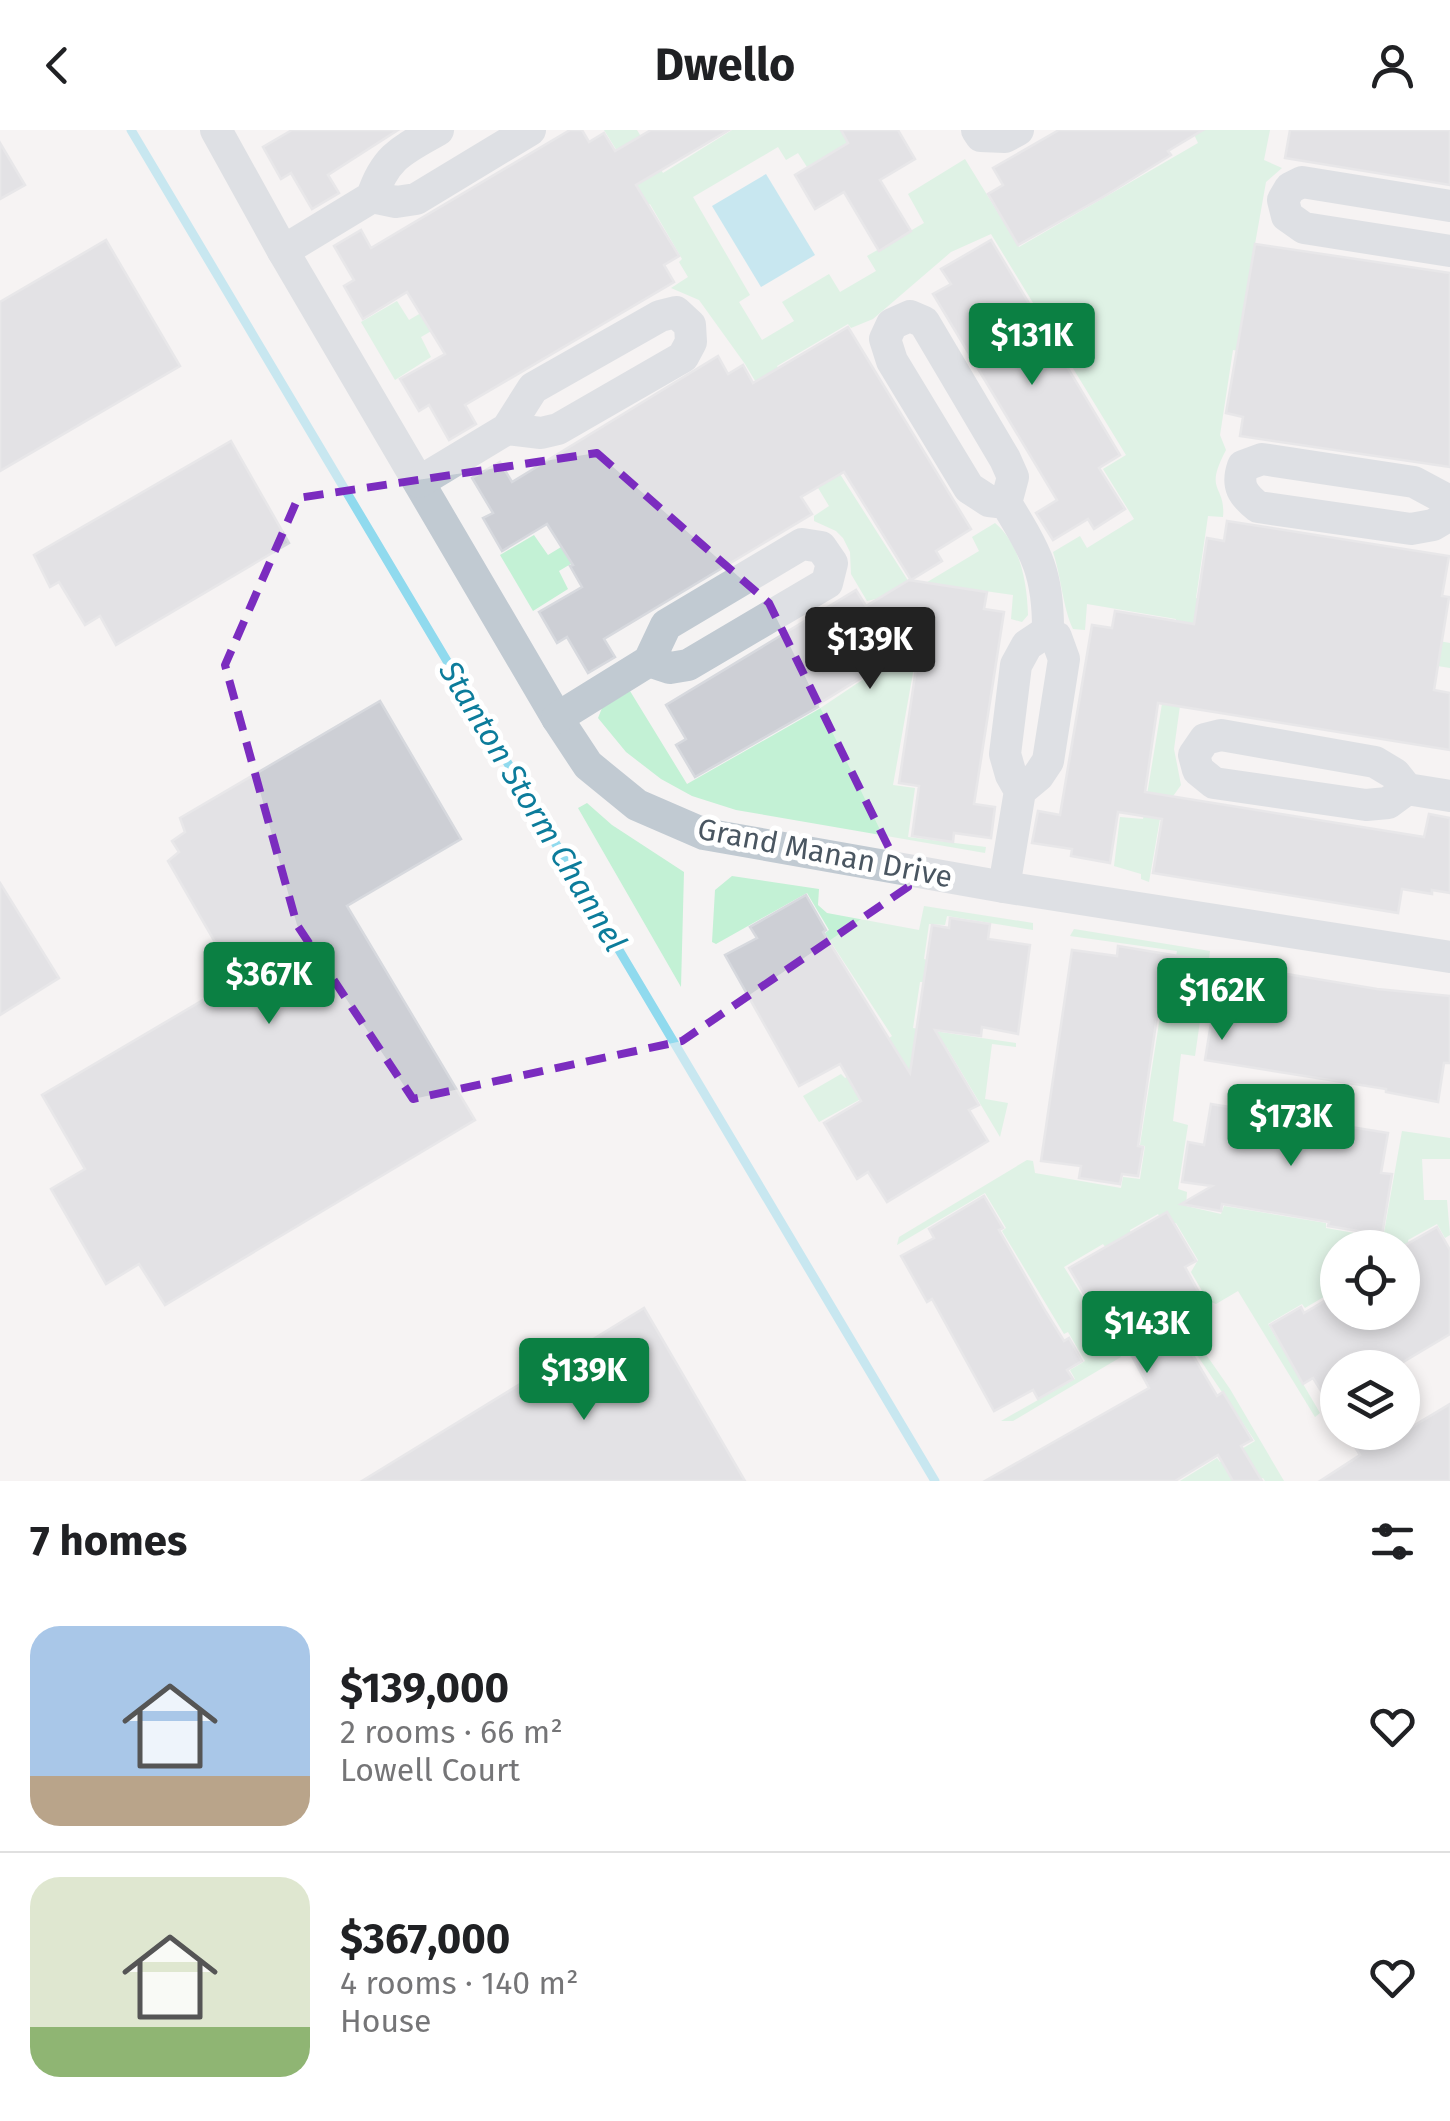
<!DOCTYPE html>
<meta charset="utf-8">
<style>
body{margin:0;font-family:"Fira Sans",sans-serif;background:#f2f2f2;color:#202124;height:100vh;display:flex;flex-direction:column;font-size:38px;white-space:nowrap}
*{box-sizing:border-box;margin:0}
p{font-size:32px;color:#757577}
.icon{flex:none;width:55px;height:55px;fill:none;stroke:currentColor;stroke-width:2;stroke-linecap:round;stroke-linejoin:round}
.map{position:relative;height:1351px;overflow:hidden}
.panel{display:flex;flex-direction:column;background:#fff;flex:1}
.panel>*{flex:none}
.controls{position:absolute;left:1320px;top:1100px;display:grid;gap:20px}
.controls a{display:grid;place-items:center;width:100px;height:100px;border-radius:50%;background:#fff;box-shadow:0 5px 15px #0003;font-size:50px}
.price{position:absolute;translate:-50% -85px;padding:0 22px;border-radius:10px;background:#0b8043;color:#fff;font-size:32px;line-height:65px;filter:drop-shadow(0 2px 5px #0008)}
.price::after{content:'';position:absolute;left:50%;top:60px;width:30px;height:22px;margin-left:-15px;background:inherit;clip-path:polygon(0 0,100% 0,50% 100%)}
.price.selected{background:#222;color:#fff}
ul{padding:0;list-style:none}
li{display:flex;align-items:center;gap:30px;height:250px;padding:0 30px}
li+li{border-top:2px solid #e0e0e0}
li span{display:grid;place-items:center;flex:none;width:280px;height:200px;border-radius:30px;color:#555}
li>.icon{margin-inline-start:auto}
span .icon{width:120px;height:120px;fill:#fffc;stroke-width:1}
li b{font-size:42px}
h2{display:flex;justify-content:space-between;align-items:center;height:120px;padding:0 30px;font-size:42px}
header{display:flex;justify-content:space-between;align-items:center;height:130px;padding:0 30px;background:#fff;font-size:45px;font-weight:700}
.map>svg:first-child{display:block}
.green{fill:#c3f1d5}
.water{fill:#90daee}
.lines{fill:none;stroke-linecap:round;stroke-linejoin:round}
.stream{stroke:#90daee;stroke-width:9}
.building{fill:#cdcfd5;stroke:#d7d9de;stroke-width:2.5}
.minor{stroke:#c1cad2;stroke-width:32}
.marked{fill:none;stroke:#7b2cbf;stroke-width:8;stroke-dasharray:20 12;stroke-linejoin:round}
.labels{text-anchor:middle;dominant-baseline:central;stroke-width:10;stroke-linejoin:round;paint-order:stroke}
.street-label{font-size:30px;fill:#4a5661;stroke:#fff}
.water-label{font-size:32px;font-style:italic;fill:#0c7c9b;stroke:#fff}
</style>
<header><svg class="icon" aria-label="back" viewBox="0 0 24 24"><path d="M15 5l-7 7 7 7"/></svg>Dwello<svg class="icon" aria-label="person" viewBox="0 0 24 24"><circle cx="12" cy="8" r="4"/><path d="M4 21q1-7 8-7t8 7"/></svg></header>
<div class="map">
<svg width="1450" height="1351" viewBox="0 0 1450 1351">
<rect width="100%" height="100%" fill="#f5f3f3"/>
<g class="green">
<path d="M604,0H637L663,43L732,0H841L848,13L807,37L798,23L786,30L778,17L693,67L750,165L739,172L762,210L794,191L782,172L829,144L840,162L876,141L867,126L924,93L908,64L965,29L1019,117L1198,13L1192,0H1270L1264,30L1282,38L1266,52L1241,193L1450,226V255L1233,220L1220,305L1226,320C1203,363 1226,354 1223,387L1208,386L1196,468L1450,513V538L1191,496L1174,619L1181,655L1161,683L1149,752L1141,749V744L1114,736L1120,687L1143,689L1176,489L1087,474L1085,500L1073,499C1063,478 1061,446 1053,422L1080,406L1087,418L1134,389L1103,339L1126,325L991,104L951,122L873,189L851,198L848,194L777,236L838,341L914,460L979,421L972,407L995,393C1021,415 1027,453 1028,485L1022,492L1011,489L1013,465L929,453L893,655L915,658L908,707L986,717L985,723L736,680L692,666L661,649L626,622L598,588L602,578L630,561L687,654L819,579L910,518L880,468L867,471L851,444L850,422L843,408L836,401L814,391V386L829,376L786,305L559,441L568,459L533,481L500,425L534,405L548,425L776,286L745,234L699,170L671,158L688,147L679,132L682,129L650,74L421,207L431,227L395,250L361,192L397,171L409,190L638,55Z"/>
<path d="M587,673L612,695L684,742L681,857L578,678Z"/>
<path d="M732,746L819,759L818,775L827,783L919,800L924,776L1033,793V800L947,786L945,795L929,794L924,829L931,831L928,852H920L913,898L1016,913V917L992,914L985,969L1008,973L1000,1007L947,918L863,972L859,970L819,992L803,966L841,944L845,948L884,925L879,915L892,906L825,803L829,800L807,763L716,814L712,812L715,760Z"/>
<path d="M1074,799L1210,821L1195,926L1181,924L1173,991L1188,995L1178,1059L1187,1062L1186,1076L1221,1084L1224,1076L1326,1093V1098L1383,1108L1402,1001L1450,1008V1029H1422L1424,1070H1447L1450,1105L1445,1108L1437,1094L1408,1110L1409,1116L1402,1118H1338L1337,1159L1305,1178L1302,1174L1268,1194L1320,1283L1315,1287L1238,1161L1216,1174L1208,1171L1191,1142L1198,1130L1176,1093L1166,1098L1158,1084L1130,1100L1131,1104L1106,1118L1103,1114L1064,1137L1121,1227L1013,1291H1001L1075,1249L1070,1240L1085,1231L1068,1202L1064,1204L1002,1101L1006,1098L985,1063L897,1115L899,1107L1027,1030L1033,1031L1035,1043L1121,1058L1123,1047L1140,1049L1145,1016L1140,1015L1164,861H1170L1177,821L1070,806Z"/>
<path d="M1205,1223L1230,1259L1284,1351H1265L1263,1348L1258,1351H1180L1217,1328L1220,1332L1255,1311L1197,1225Z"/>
</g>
<path class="water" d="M766,44L815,125L761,157L712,76Z"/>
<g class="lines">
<path class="stream" d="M131,0L935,1351"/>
</g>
<g class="building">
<path d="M292,0H398L328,45L339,63L312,79L291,43L281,49L263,17Z"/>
<path d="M570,0H582L589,12L604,3L615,21L651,0H729L636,55L679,126L664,135L674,152L465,275L476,294L449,310L429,275L419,281L400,249L445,224L407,162L363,189L344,156L354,150L334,116L361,100L371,118Z"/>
<path d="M841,0H898L915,29L880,50L911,101L879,121L844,62L815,79L795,45L848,13Z"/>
<path d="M1059,0H1203L1168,21L1171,25L1103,67L1018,115L988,64L1003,55L993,38Z"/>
<path d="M1290,0H1450V55L1285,28Z"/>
<path d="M0,13L25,55L0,69Z"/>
<path d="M106,110L180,236L0,341V172Z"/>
<path d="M991,110L1120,325L1099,338L1125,379L1094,399L1088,389L1053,410L1036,383L1057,370L933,164L951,154L941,139Z"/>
<path d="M1255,114L1450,143V337L1240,306L1243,287L1226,283Z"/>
<path d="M848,197L971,399L936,421L942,431L911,450L844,342L801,367L812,384L604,509L615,527L588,543L567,507L557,513L539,482L582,457L570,436L573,435L547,394L502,421L483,388L493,383L472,348L500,332L512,352L718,226L728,244L743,235L753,253Z"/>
<path d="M231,311L289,413L116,515L100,486L85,495L59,452L50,457L34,425Z"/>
<path d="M1227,391L1449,426L1442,466L1449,467L1434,560L1450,563V620L1158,573L1145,662L1424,707L1429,684L1450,688V763L1432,760V764L1402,759L1398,783L1153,743L1162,689L1118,682L1110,733L1071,726L1072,719L1032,713L1038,681L1060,685L1092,495L1112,498L1115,481L1194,494L1207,408L1224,411Z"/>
<path d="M909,450L987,462L984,479L1004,482L974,674L995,677L991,708L954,703L953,712L912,706L919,656L899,653L920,512L817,575L818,577L695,647L676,615L686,609L666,575L856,460L866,476Z"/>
<path d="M380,571L461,709L347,776L475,990L165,1175L139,1134L106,1154L51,1059L85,1039L42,965L237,850L168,731L179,722L172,711L185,702L180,688Z"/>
<path d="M0,753L59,848L0,885Z"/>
<path d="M806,765L826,800L823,802L910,943L932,795L949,798L950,788L990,794L988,809L1030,815L1018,904L982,897L981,906L935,900L979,975L969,980L988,1011L887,1072L868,1042L857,1049L824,993L861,971L840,934L799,956L725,825L757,808L750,797Z"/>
<path d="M1118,816L1377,859L1450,866V933H1444L1438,972L1386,962V959L1205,930L1212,887L1203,885L1206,866L1161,859L1138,1016L1143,1017L1138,1046L1122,1044L1120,1054L1079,1048L1081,1036L1041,1031L1072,820L1117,826Z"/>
<path d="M1211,974L1388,1003L1381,1043L1392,1044L1382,1105L1328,1096L1329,1092L1222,1074L1221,1081L1181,1074L1212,1056L1182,1052L1188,1012L1204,1015Z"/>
<path d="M984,1066L1003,1098L999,1100L1046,1182L1064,1211L1069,1208L1082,1231L1067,1240L1073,1249L1038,1269L1033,1260L994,1281L932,1169L927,1172L901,1126L934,1108L929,1099Z"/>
<path d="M1167,1082L1196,1131L1185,1137L1206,1175L1175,1195L1217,1266L1223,1262L1252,1310L1241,1316L1262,1351H1233L1218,1325L1175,1351H985L1149,1258L1111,1187L1101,1193L1069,1138Z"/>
<path d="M1437,1097L1450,1120V1204L1393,1238H1338V1288L1313,1248L1303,1254L1270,1195L1301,1177L1304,1183L1338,1163V1182H1402V1117Z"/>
<path d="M644,1178L745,1351H362Z"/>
<path d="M1450,1274V1351H1320L1360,1325L1355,1317L1379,1302H1403Z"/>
</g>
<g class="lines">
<g class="minor">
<path d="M216,0L283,121L557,588L588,635L637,675L704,704L1004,757L1450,827"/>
<path d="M977,0L981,6L1005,7L1018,0"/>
<path d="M372,67L396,72L416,69L530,0"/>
<path d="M1450,76L1302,52L1290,58L1283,70L1287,86L1304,98L1450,121"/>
<path d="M283,121L372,67C385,27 402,20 438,0"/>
<path d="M419,352L507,299L533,258L660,186L676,182L690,195L691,212L683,227L558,299L541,303L507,299"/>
<path d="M1006,373L989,371L969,358L892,231L885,209L892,194L910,186L924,192L1005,329L1013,347L1006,373C1037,424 1049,444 1048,505"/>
<path d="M1450,378L1442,367L1414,352L1262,329L1243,336C1236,356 1243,365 1258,377L1411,399L1433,395L1450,385"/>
<path d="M557,588L649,531L666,495L802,414L821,417L832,433L827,453L688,535L670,538L649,531"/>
<path d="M1407,659L1388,673L1366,675L1214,653L1198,640L1194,625L1205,609L1221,605L1375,632L1395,644L1407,659L1450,666"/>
<path d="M1004,757L1020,661L1011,645L1005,624L1016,535L1027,515L1042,505L1056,507L1064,529L1048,631L1038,646L1020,661"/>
</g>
</g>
<path d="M0 0H1450V1351H0ZM597,323L769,473L908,757L682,911L413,969L297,795L225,535L298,368Z" fill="#f5f3f3" fill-opacity=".55" fill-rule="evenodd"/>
<path class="marked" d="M597,323L769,473L908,757L682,911L413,969L297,795L225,535L298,368Z"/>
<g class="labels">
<g class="street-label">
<text transform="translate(825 723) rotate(11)">Grand Manan Drive</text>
</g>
<g class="water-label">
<text transform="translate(533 676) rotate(59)">Stanton Storm Channel</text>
</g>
</g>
</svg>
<div class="controls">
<a><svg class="icon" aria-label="locate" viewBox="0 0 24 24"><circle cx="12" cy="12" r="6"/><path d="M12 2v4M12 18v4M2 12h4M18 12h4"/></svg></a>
<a><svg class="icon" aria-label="layers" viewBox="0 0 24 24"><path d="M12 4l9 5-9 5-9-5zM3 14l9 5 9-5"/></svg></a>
</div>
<b class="price" style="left:1032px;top:258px">$131K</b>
<b class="price selected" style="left:870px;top:562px">$139K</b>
<b class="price" style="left:269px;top:897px">$367K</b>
<b class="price" style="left:1222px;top:913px">$162K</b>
<b class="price" style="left:1291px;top:1039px">$173K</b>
<b class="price" style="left:1147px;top:1246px">$143K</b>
<b class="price" style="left:584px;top:1293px">$139K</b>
</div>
<section class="panel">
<h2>7 homes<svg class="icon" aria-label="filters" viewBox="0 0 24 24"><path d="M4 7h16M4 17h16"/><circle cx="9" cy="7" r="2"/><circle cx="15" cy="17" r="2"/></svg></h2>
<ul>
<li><span style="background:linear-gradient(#a9c7e8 75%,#b9a48a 0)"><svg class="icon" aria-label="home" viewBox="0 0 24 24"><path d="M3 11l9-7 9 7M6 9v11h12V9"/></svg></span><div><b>$139,000</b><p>2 rooms · 66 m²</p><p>Lowell Court</p></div><svg class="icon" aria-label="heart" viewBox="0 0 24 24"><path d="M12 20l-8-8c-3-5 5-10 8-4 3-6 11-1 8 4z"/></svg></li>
<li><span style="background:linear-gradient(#dfe7d0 75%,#8fb573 0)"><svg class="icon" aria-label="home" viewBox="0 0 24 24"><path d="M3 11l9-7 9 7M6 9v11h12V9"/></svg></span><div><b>$367,000</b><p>4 rooms · 140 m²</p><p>House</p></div><svg class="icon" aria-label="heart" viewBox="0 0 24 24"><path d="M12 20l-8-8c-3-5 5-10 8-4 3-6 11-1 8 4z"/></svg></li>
</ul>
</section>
